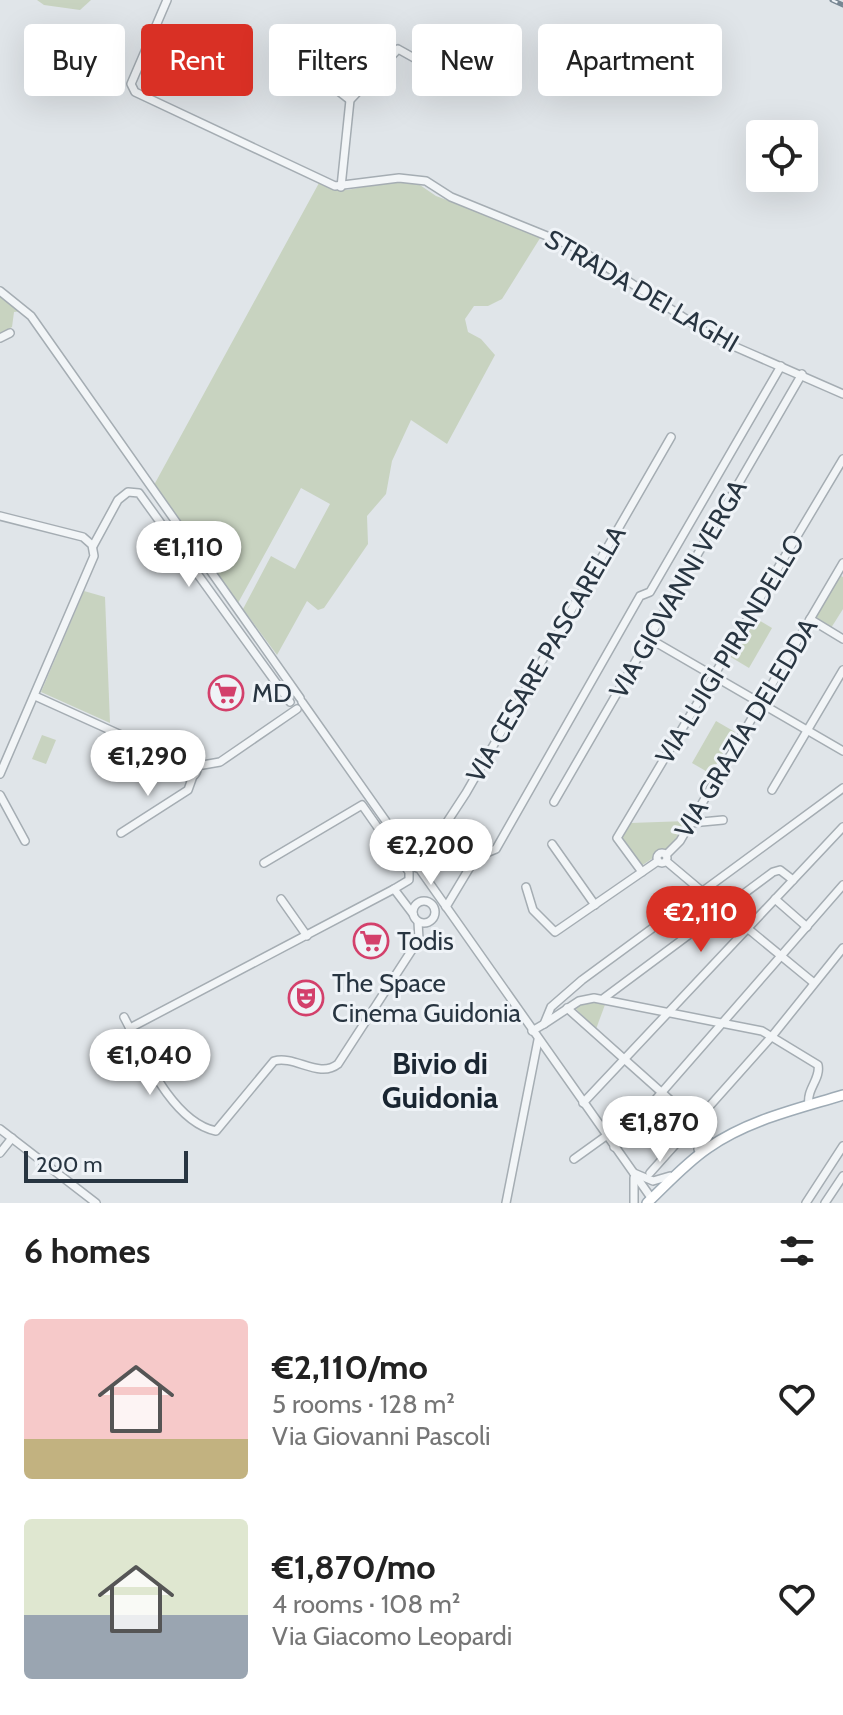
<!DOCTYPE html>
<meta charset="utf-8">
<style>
body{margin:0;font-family:Cabin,sans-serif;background:#f2f2f2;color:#222;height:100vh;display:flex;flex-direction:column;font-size:30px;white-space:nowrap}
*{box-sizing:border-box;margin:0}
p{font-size:26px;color:#767676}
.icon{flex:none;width:44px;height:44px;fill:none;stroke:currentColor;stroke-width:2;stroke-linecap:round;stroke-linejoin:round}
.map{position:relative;height:1203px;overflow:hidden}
.sheet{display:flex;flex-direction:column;background:#fff;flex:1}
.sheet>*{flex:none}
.guide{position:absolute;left:24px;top:24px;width:796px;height:72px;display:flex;gap:16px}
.controls{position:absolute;left:746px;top:120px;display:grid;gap:16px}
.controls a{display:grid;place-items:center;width:72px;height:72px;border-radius:8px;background:#fff;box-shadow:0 8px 32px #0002;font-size:40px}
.scale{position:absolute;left:24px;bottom:20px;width:164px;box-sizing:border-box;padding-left:8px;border:4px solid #283541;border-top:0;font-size:22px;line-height:28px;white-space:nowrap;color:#283541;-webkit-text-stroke:6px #eff3f7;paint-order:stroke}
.price{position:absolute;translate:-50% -68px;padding:0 18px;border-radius:28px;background:#fff;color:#222;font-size:26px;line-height:52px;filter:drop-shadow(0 2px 4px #0008)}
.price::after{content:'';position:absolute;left:50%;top:48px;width:24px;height:18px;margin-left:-12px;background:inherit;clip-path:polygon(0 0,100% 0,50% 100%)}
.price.active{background:#d93025;color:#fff}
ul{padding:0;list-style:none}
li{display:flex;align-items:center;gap:24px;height:200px;padding:0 24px}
li span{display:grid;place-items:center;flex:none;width:224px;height:160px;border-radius:8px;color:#555}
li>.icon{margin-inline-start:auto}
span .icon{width:96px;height:96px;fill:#fffc;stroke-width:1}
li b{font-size:34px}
h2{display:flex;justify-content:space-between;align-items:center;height:96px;padding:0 24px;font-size:34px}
.pill{padding:0 28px;border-radius:8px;background:#fff;box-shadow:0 8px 32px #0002;font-size:28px;line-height:72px}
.pill.active{background:#d93025;color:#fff}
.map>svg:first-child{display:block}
.green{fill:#c8d3c0}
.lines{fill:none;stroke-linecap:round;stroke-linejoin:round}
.minor-casing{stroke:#a5adb3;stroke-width:10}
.major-casing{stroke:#9eabb5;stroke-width:12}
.minor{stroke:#f2f5f7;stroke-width:7}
.major{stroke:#fff;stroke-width:9}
.rail-casing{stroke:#788793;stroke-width:5}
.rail{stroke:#eff3f7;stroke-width:2;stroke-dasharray:6;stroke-linecap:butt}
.labels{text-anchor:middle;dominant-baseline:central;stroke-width:6;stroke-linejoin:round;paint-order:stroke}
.street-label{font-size:26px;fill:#283541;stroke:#eff3f7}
.poi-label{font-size:26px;fill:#283541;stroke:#eff3f7;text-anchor:start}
.quarter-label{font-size:30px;font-weight:bold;fill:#1a2632;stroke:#eff3f7}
</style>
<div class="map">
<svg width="843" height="1203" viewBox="0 0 843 1203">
<rect width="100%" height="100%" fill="#e0e5e9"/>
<g class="green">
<path d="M37,0H91L80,10L44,5Z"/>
<path d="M391,182L417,183L436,196L542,235L502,299L488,306H474L465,319L468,332L481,339L495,355L447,444L411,420L392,461L386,494L367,516L368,544L324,608L318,610L307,601L277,655L243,609L271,556L295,569L330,504L301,488L238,603L154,485L319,183L347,190Z"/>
<path d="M0,293L22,311L14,312L12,327L0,334Z"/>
<path d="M839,575L843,577V609L831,628L814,618Z"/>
<path d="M84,591L105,597L110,723L41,692Z"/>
<path d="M752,616L772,628L749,668L729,656Z"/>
<path d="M716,721L735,732L711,774L692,763Z"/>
<path d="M42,735L56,740L46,764L32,759Z"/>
<path d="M687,821L671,846L641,866L620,838L630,823Z"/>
<path d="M586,1000L606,1002L596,1029L573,1006Z"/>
</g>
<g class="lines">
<g class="minor-casing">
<g id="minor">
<path d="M167,0L131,84L135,92L335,186L399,178L426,181L451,197L579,249L715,338L843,394"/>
<path d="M323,79L350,100"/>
<path d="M341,187L350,100L398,49L441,73"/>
<path d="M0,291L31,316L300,698"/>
<path d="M0,338L10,333"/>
<path d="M0,516L83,537L92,545L94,556L0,774"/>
<path d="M93,546L118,500L128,492L139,493L290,702"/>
<path d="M810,619L843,639"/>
<path d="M650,639L843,751"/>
<path d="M35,696L183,763"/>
<path d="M302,702L652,1199"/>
<circle cx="189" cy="769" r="8"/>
<path d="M197,766L220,762L297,709"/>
<path d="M772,790L843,670"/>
<path d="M0,795L25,841"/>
<path d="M554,802L802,374"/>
<path d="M691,823L723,820"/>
<path d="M121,833L188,790L193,776"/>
<path d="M552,844L595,905"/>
<circle cx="662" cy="858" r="5"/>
<path d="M666,855L680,841L843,563"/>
<path d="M666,861L704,893"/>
<path d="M264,863L362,805L409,872V880L394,889L413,914"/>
<path d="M417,868L466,793L671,437"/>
<path d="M642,872L617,838L843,459"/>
<path d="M526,887L533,910L555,932L658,861"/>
<path d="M281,899L307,936"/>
<path d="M775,899L807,927"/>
<circle cx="424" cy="912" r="11"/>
<path d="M446,907L476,857L496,849L640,596L650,592L781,366"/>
<path d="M724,909L814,983"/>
<path d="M604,998L773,872L780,870L793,880"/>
<path d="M567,1008L706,1132L708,1138L698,1149L700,1154"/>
<path d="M124,1017C143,1053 172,1122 216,1131L274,1061C295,1055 319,1079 338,1064L419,939L418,922"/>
<path d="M544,1024L579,1001L594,998L762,1031L818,1065C821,1079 806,1089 809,1105"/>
<path d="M130,1028L394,889"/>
<path d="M532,1031L544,1024L551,1007L582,980L843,788"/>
<path d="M583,1103L843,827"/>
<path d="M0,1129L96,1203"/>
<path d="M614,1147L843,885"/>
<path d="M0,1153L12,1138"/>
<path d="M574,1159L606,1136"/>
<path d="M634,1173L653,1181L670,1176"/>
<path d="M650,1173L773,1035L843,948"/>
<path d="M634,1178V1203"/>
<path d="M506,1203L538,1040"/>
<path d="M806,1203L843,1146"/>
<path d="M825,1203L843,1176"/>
</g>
</g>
<g class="major-casing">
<path id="major" d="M647,1203C667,1184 686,1163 708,1148C748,1120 797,1109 843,1095"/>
</g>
<use href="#minor" class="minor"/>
<use href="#major" class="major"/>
<g class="rail-casing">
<path id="rail" d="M832,0L843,5"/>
</g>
<use href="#rail" class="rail"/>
</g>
<defs>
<g id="supermarket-ring" transform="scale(1.8)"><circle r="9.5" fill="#eff3f7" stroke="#d3406b" stroke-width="1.5"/><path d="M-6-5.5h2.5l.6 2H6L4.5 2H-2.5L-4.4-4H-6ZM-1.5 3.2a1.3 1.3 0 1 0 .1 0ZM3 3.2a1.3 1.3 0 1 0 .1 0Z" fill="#d3406b"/></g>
<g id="theatre-ring" transform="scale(1.8)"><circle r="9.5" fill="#eff3f7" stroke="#d3406b" stroke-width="1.5"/><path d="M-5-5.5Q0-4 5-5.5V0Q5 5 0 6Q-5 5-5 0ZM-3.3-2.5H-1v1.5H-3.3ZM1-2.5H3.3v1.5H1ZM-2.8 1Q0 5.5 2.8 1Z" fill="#d3406b"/></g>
</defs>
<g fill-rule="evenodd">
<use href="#supermarket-ring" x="226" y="693"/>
<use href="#supermarket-ring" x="371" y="941"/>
<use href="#theatre-ring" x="306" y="998"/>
</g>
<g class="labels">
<g class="street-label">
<text transform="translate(642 291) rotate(30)">STRADA DEI LAGHI</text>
<text transform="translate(678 589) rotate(-60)">VIA GIOVANNI VERGA</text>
<text transform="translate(730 649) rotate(-59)">VIA LUIGI PIRANDELLO</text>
<text transform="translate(546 654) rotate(-60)">VIA CESARE PASCARELLA</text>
<text transform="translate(746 728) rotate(-59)">VIA GRAZIA DELEDDA</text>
</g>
<g class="poi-label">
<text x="252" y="693">MD</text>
<text x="397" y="941">Todis</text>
<text x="332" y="983">The Space<tspan x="332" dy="30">Cinema Guidonia</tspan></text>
</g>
<g class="quarter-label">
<text x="440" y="1063">Bivio di<tspan x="440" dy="34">Guidonia</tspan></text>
</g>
</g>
</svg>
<div class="controls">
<a><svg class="icon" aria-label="locate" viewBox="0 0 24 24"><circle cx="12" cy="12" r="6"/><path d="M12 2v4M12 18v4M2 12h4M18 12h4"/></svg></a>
</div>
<div class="scale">200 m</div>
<b class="price" style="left:189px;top:589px">€1,110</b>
<b class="price" style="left:148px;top:798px">€1,290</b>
<b class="price" style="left:431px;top:887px">€2,200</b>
<b class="price active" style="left:701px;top:954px">€2,110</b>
<b class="price" style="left:150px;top:1097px">€1,040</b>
<b class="price" style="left:660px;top:1164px">€1,870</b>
<div class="guide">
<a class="pill">Buy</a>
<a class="pill active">Rent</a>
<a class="pill">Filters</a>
<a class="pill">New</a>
<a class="pill">Apartment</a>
</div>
</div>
<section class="sheet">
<h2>6 homes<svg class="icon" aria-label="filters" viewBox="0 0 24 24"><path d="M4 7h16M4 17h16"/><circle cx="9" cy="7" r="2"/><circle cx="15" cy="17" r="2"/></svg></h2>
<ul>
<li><span style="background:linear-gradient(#f6c9c9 75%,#c2b280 0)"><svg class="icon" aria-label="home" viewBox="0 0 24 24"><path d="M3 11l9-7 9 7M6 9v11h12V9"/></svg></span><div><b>€2,110/mo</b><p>5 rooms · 128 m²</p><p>Via Giovanni Pascoli</p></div><svg class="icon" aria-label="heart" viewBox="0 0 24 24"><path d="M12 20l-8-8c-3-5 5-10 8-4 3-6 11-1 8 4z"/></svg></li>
<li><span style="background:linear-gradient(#dfe7d0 60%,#9aa5b1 0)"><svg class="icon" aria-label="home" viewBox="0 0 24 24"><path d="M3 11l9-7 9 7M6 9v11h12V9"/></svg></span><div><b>€1,870/mo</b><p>4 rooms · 108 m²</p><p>Via Giacomo Leopardi</p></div><svg class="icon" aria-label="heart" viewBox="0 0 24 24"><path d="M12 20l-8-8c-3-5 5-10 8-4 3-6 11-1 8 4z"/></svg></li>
</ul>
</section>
